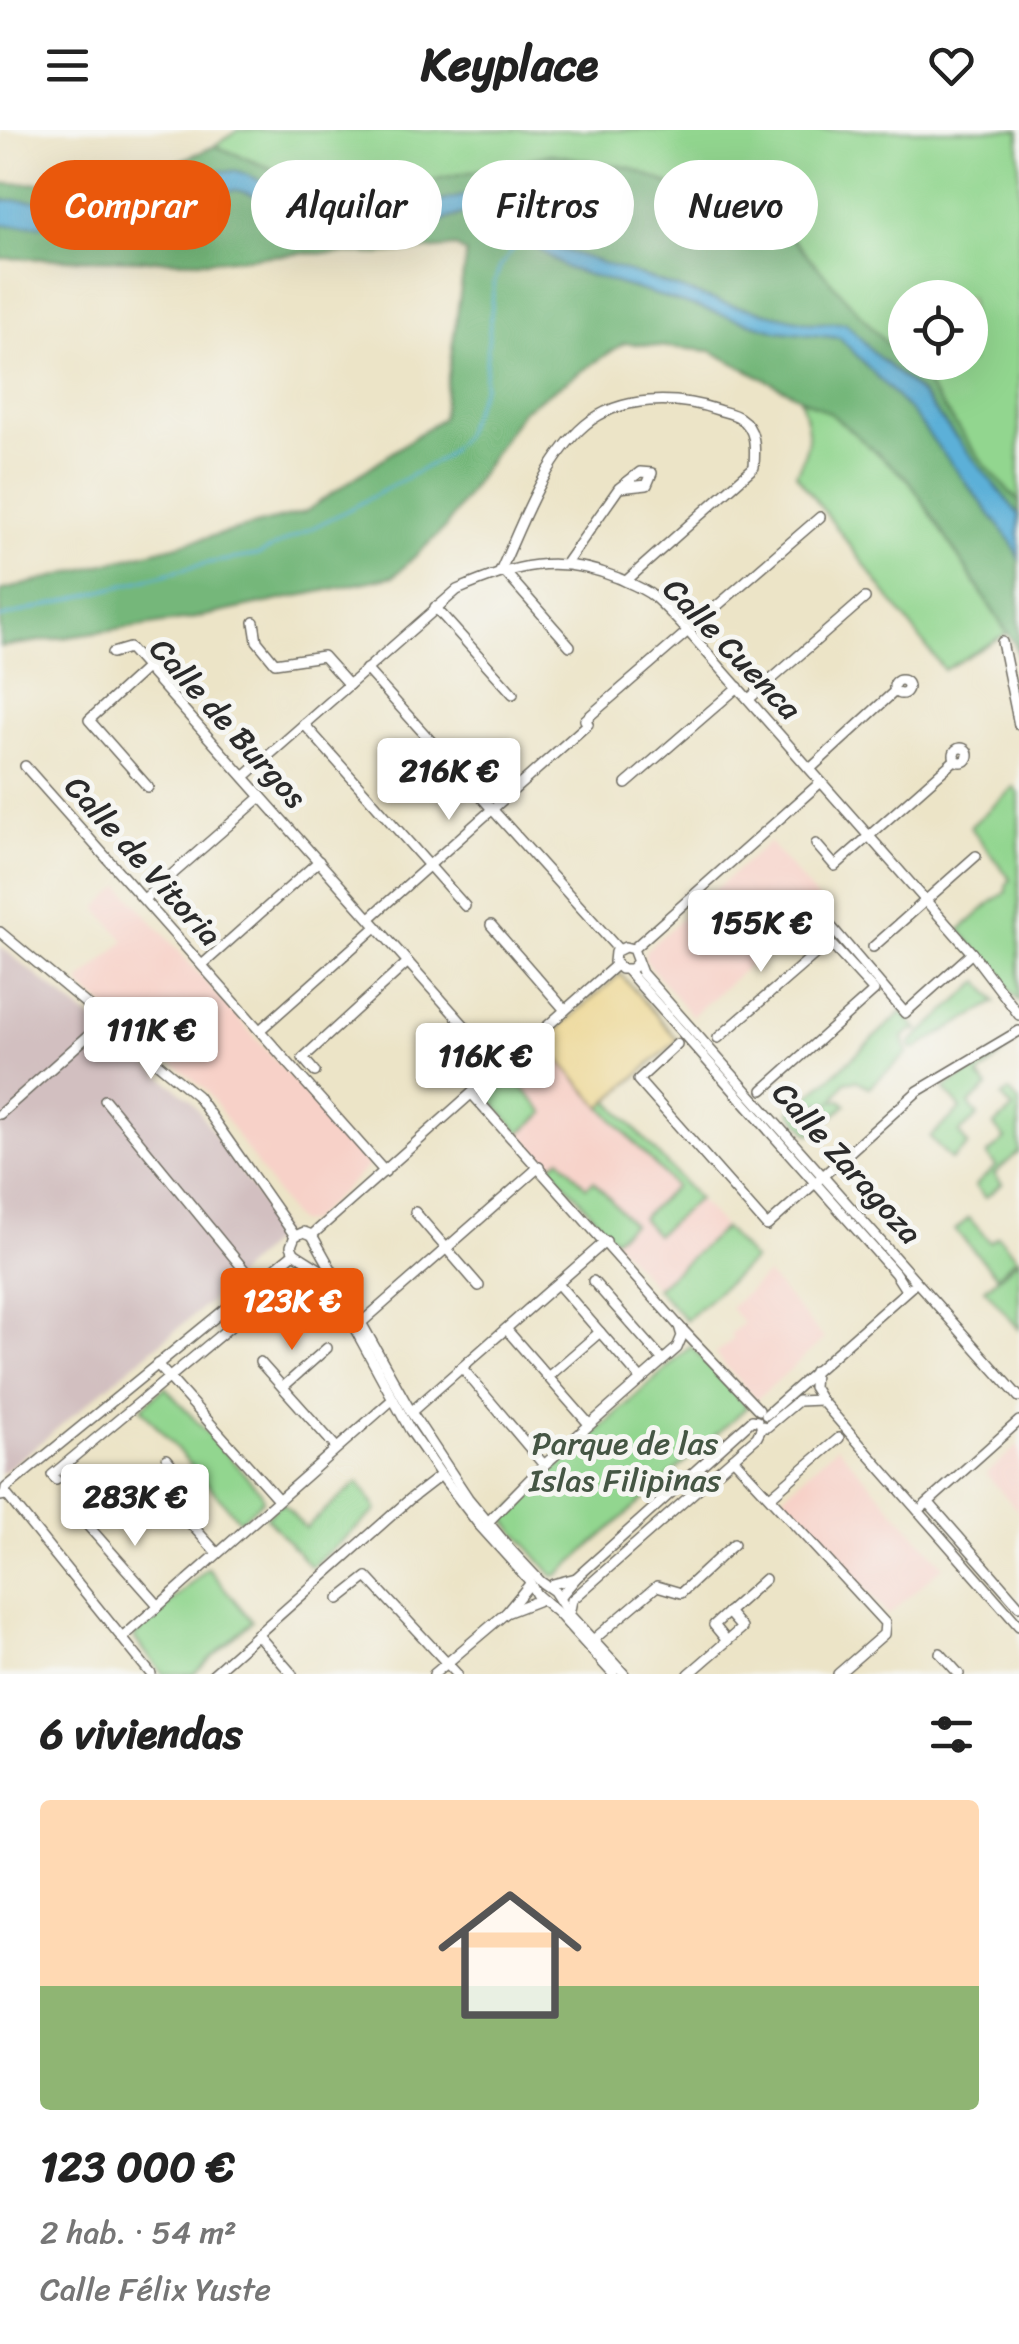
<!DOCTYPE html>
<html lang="es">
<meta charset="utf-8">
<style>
body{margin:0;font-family:Sriracha,sans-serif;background:#f2f2f2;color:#222;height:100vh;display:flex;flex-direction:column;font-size:38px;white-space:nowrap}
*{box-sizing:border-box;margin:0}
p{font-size:32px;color:#767676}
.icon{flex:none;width:55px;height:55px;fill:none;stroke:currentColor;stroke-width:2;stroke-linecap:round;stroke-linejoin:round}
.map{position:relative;height:1544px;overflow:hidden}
.sheet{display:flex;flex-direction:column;background:#fff;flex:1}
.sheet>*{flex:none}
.guide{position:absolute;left:30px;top:30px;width:960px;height:90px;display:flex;gap:20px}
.tools{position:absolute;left:888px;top:150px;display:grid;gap:20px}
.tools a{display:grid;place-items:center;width:100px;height:100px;border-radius:50%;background:#fff;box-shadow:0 10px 40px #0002;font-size:50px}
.price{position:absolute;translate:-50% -85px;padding:0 22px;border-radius:10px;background:#fff;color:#222;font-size:32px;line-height:65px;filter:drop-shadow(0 2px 5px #0008)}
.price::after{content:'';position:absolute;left:50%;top:60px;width:30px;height:22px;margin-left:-15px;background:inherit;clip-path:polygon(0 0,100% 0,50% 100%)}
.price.current{background:#ea580c;color:#fff}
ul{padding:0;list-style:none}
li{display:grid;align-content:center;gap:20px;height:530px;padding:0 40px}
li+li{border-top:2px solid #e0e0e0}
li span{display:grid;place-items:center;height:310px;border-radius:10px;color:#555}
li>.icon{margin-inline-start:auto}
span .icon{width:180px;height:180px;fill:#fffc;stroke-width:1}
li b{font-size:42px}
h2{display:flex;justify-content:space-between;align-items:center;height:120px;padding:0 40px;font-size:42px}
.pill{padding:0 35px;border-radius:45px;background:#fff;box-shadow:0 10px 40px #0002;font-size:35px;line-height:90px}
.pill.current{background:#ea580c;color:#fff}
header{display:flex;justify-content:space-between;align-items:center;height:130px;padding:0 40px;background:#fff;font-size:45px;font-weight:700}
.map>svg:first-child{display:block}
.built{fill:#f7d1c8}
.industrial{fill:#d2bfc0}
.green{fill:#92d68f;stroke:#5e805d;stroke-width:2.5;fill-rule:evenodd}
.forest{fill:#75b77a;stroke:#507152;stroke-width:2.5}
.sand{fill:#eeda9e;stroke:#8c8264;stroke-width:2.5}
.water{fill:#5cb0d8;stroke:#446e82;stroke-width:2.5}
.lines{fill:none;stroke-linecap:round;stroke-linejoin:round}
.stream{stroke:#5cb0d8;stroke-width:2.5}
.minor-casing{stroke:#6f6c62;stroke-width:12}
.minor{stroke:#fff;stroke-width:9}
.labels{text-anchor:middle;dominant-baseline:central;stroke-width:10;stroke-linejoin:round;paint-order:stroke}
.street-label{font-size:32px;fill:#2b2b2b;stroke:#f6f6f2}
.park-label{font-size:32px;fill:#455644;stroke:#f6f6f2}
</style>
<header><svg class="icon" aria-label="menu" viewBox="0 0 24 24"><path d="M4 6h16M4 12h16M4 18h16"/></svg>Keyplace<svg class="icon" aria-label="heart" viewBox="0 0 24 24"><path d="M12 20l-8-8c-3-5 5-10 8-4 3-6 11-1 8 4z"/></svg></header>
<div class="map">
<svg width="1019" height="1544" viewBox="0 0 1019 1544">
<rect width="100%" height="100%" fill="#f6f6f2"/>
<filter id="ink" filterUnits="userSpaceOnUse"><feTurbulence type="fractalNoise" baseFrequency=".01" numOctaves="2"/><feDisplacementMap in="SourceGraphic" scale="20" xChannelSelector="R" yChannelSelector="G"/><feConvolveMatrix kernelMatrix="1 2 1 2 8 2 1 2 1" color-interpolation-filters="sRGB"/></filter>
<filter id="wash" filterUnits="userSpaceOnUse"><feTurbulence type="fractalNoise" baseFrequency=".0048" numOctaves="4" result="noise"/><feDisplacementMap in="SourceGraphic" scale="40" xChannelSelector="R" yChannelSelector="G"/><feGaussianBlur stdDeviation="2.25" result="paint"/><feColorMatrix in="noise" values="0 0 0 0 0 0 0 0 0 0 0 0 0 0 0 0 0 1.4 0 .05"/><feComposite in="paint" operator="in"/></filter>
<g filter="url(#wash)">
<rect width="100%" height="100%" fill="#ece4c7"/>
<g class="built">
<path d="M769,712L820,772L692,886L645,830V821Z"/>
<path d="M121,756L369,1036L309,1092L300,1093L293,1088L207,961L81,857L80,851L125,811L97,778Z"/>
<path d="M543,912L690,1074L698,1069L724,1098L656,1158L484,962Z"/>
<path d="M767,1144L824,1209L756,1270L715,1224L733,1209L730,1204L743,1193L730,1178Z"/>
<path d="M1019,1315V1382L986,1344Z"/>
<path d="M837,1316L943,1436L888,1485L783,1366Z"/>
</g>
<path class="industrial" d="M0,816L191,970L282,1102L206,1175L3,1343L0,1342Z"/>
<g class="green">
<path d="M238,0H1019V386L919,261L877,226L846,193L382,62L348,69L215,16ZM905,168H970V232H905Z"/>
<path d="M800,268L830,283L909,350L1007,503L944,540L796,344C812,311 811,302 800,268Z"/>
<path d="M1014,657L1019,664V871L960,800L993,771L1007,762L1006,755L1011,750L970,697Z"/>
<path d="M620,844L678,910L609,970L698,1069L656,1105L641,1088L675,1057L543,912Z"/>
<path d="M980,851L996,872L915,919L910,918V913Z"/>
<path d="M902,882L918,900H912L903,907L907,924L869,957L856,950L845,952L833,971L841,970L846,975L829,990L825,983L831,972L817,974V983L827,993L810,1004L790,981L829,949Z"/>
<path d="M1009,919L978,946L988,957L969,974L978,986L959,1003L968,1015L951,1030L930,1007L961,979L944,958Z"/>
<path d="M508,941L545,983L520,1003L484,962Z"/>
<path d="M1009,961L1019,972V1022L994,1044L1002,1054L985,1068L975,1056L996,1036L987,1025L1005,1009L994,996L1013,979L1002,967Z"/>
<path d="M560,1028L586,1057L594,1051L632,1094L614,1109L550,1036Z"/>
<path d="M969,1088L990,1112L998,1106L1017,1127L997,1146L955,1100Z"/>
<path d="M724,1098L753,1130L686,1190L656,1158Z"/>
<path d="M1019,1129V1199L985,1159Z"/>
<path d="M691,1216L747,1277L558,1445L553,1446L503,1387Z"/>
<path d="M165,1257L261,1362L263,1370L240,1391L141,1278Z"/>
<path d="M358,1352L377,1380L311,1437L266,1387L282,1372L305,1398Z"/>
<path d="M208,1438L252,1491L193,1544H163L135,1509V1505Z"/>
</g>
<path class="forest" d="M215,16L348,69L551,24L631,38L688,62L776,90L885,212L926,254L985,335L1019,372V386L919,261L877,226L846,193H810L723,173L559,119L528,95L503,68L472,64L417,77L387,76L421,98L480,78L566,138L777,201L840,208L913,284L1011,411L1019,430V529L1014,513L909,350L830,283L711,221L624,213L522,281L445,398L394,446L190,489L0,517V461L305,382L442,288L466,123L456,117L381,124L307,123L206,131L0,128V54C86,52 134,54 215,16Z"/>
<path class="sand" d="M620,844L678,910L601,977L543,912Z"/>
<path class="water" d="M211,41H238L280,59L342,76L417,77L472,64L503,68L528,95L559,119L723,173L810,193H846L877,226L918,261L1019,385V430L1011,411L913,284L840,208L777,201L566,138L480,78L421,98L381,104L237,60L208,63L99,96L0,95V70L91,71L147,65Z"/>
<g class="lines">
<path class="stream" d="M0,488L208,433L258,425L350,379L444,327L462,307L484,255L494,153L500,137L520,110"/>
</g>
</g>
<g filter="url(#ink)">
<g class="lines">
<g class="minor-casing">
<g id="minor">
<path d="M567,432L619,358L640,342L652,343L647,355L619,358"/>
<path d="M504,441L570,516"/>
<path d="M500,442C522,394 544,330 585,295C620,265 677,266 718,280C724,282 735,284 740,288C757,299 755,319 754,337L626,451"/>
<path d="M435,477L513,564"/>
<path d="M254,492L257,511L275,533L323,526L349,555"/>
<path d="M1002,512L1019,595"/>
<path d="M112,523L129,518L502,938"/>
<path d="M146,538L89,590L148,657"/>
<path d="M366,539L618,819"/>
<circle cx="901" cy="557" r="7"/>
<path d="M749,569L865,468"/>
<path d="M304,594L465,776"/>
<circle cx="961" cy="625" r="7"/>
<path d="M25,636L385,1042"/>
<path d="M810,639L895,561"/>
<path d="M244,647L457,460C516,435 556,423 618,448C629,453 643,458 653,466C665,476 676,489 687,500L972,823L1019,885"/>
<path d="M626,654L738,557"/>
<path d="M816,714L835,736L956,629"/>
<path d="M144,769L261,667"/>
<path d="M816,779L905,883L972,823"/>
<path d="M370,788L588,594L585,590L820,387"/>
<path d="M491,795L565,880"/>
<path d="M0,802L197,966L295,1106"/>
<path d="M873,817L976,726"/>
<path d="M633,819L821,652"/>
<path d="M636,834L631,839H621L614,832L615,822L625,817L633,819L642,843L1019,1267"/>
<path d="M202,835L319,731"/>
<path d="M627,840L895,1143L906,1160"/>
<path d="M260,900L376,797"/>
<path d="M718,908L829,812L874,861L763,960"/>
<path d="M677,914L638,950L767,1096L918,961L1019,901"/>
<path d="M315,942L303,928L408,832"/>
<path d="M472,964L679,1196L759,1280"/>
<path d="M105,970L255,1153"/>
<path d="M0,984L107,889"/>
<path d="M415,1082L479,1156"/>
<path d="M312,1105L411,1282L468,1368L511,1420L541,1452L554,1461L568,1483L624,1544"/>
<path d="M312,1105L616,835"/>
<path d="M294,1123L324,1142L410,1300L444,1349L480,1396L528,1449L536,1464L558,1483L613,1544"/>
<path d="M294,1123L291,1116L295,1106L304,1102L312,1105"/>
<path d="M593,1151L663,1230"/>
<path d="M558,1154L641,1249"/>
<path d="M361,1193L539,1037"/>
<path d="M506,1199L589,1294"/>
<path d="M260,1232L336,1317"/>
<path d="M157,1234L277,1368"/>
<path d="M462,1238L544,1335"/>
<path d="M814,1241L813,1257L821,1270L1019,1496"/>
<path d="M548,1247L600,1202"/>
<path d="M283,1257L327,1218"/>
<path d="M411,1282L606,1111"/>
<path d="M766,1285L911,1157"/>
<path d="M761,1296L767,1297L798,1271L821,1270"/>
<path d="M733,1328L885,1493L884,1504L838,1544"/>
<path d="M56,1350L52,1345L266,1167L269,1171"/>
<path d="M152,1351L217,1423"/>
<path d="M130,1362L134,1367L171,1334L167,1329"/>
<path d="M6,1364L151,1544"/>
<path d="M0,1366L5,1365L6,1358L294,1123"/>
<path d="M770,1367L839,1308"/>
<path d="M929,1373L1019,1476"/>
<path d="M924,1376L1019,1291"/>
<path d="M82,1389L158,1475"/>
<path d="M487,1393L544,1335L677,1218L682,1206L679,1196"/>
<path d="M553,1454L576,1448"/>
<path d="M559,1468L576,1448L752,1290L757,1291"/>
<path d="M339,1469L367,1447L457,1544"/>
<path d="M570,1480L572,1470L757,1307L762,1297"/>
<path d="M506,1483L537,1471"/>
<path d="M257,1504L292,1544"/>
<path d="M122,1508L393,1269"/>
<path d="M593,1510L657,1456L681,1463L734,1414"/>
<path d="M727,1511L742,1498L728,1482"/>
<path d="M940,1523L959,1544"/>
<path d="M213,1544L410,1369L441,1345"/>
<path d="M434,1544L506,1483L529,1455"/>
<path d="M689,1544L727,1511L714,1495L765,1449"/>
</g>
</g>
<use href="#minor" class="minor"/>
</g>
</g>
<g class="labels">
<g class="street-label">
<text transform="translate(732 519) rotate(46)">Calle Cuenca</text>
<text transform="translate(228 593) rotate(48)">Calle de Burgos</text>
<text transform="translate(143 731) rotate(48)">Calle de Vitoria</text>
<text transform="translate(847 1033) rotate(48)">Calle Zaragoza</text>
</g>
<g class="park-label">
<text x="625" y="1313">Parque de las<tspan x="625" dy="37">Islas Filipinas</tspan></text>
</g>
</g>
</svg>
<div class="tools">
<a><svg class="icon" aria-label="locate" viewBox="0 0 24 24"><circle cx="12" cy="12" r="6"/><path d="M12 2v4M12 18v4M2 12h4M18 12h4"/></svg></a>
</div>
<b class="price" style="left:449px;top:693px">216K €</b>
<b class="price" style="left:761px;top:845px">155K €</b>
<b class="price" style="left:151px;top:952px">111K €</b>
<b class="price" style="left:485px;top:978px">116K €</b>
<b class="price current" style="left:292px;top:1223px">123K €</b>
<b class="price" style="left:135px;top:1419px">283K €</b>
<div class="guide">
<a class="pill current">Comprar</a>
<a class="pill">Alquilar</a>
<a class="pill">Filtros</a>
<a class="pill">Nuevo</a>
</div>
</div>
<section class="sheet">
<h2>6 viviendas<svg class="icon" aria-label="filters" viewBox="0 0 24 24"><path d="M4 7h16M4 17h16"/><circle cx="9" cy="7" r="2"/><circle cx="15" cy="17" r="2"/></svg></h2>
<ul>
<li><span style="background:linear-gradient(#ffd9b3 60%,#8fb573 0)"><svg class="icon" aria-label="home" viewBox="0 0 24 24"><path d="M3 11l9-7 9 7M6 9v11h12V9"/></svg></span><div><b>123 000 €</b><p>2 hab. · 54 m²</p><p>Calle Félix Yuste</p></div></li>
</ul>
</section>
